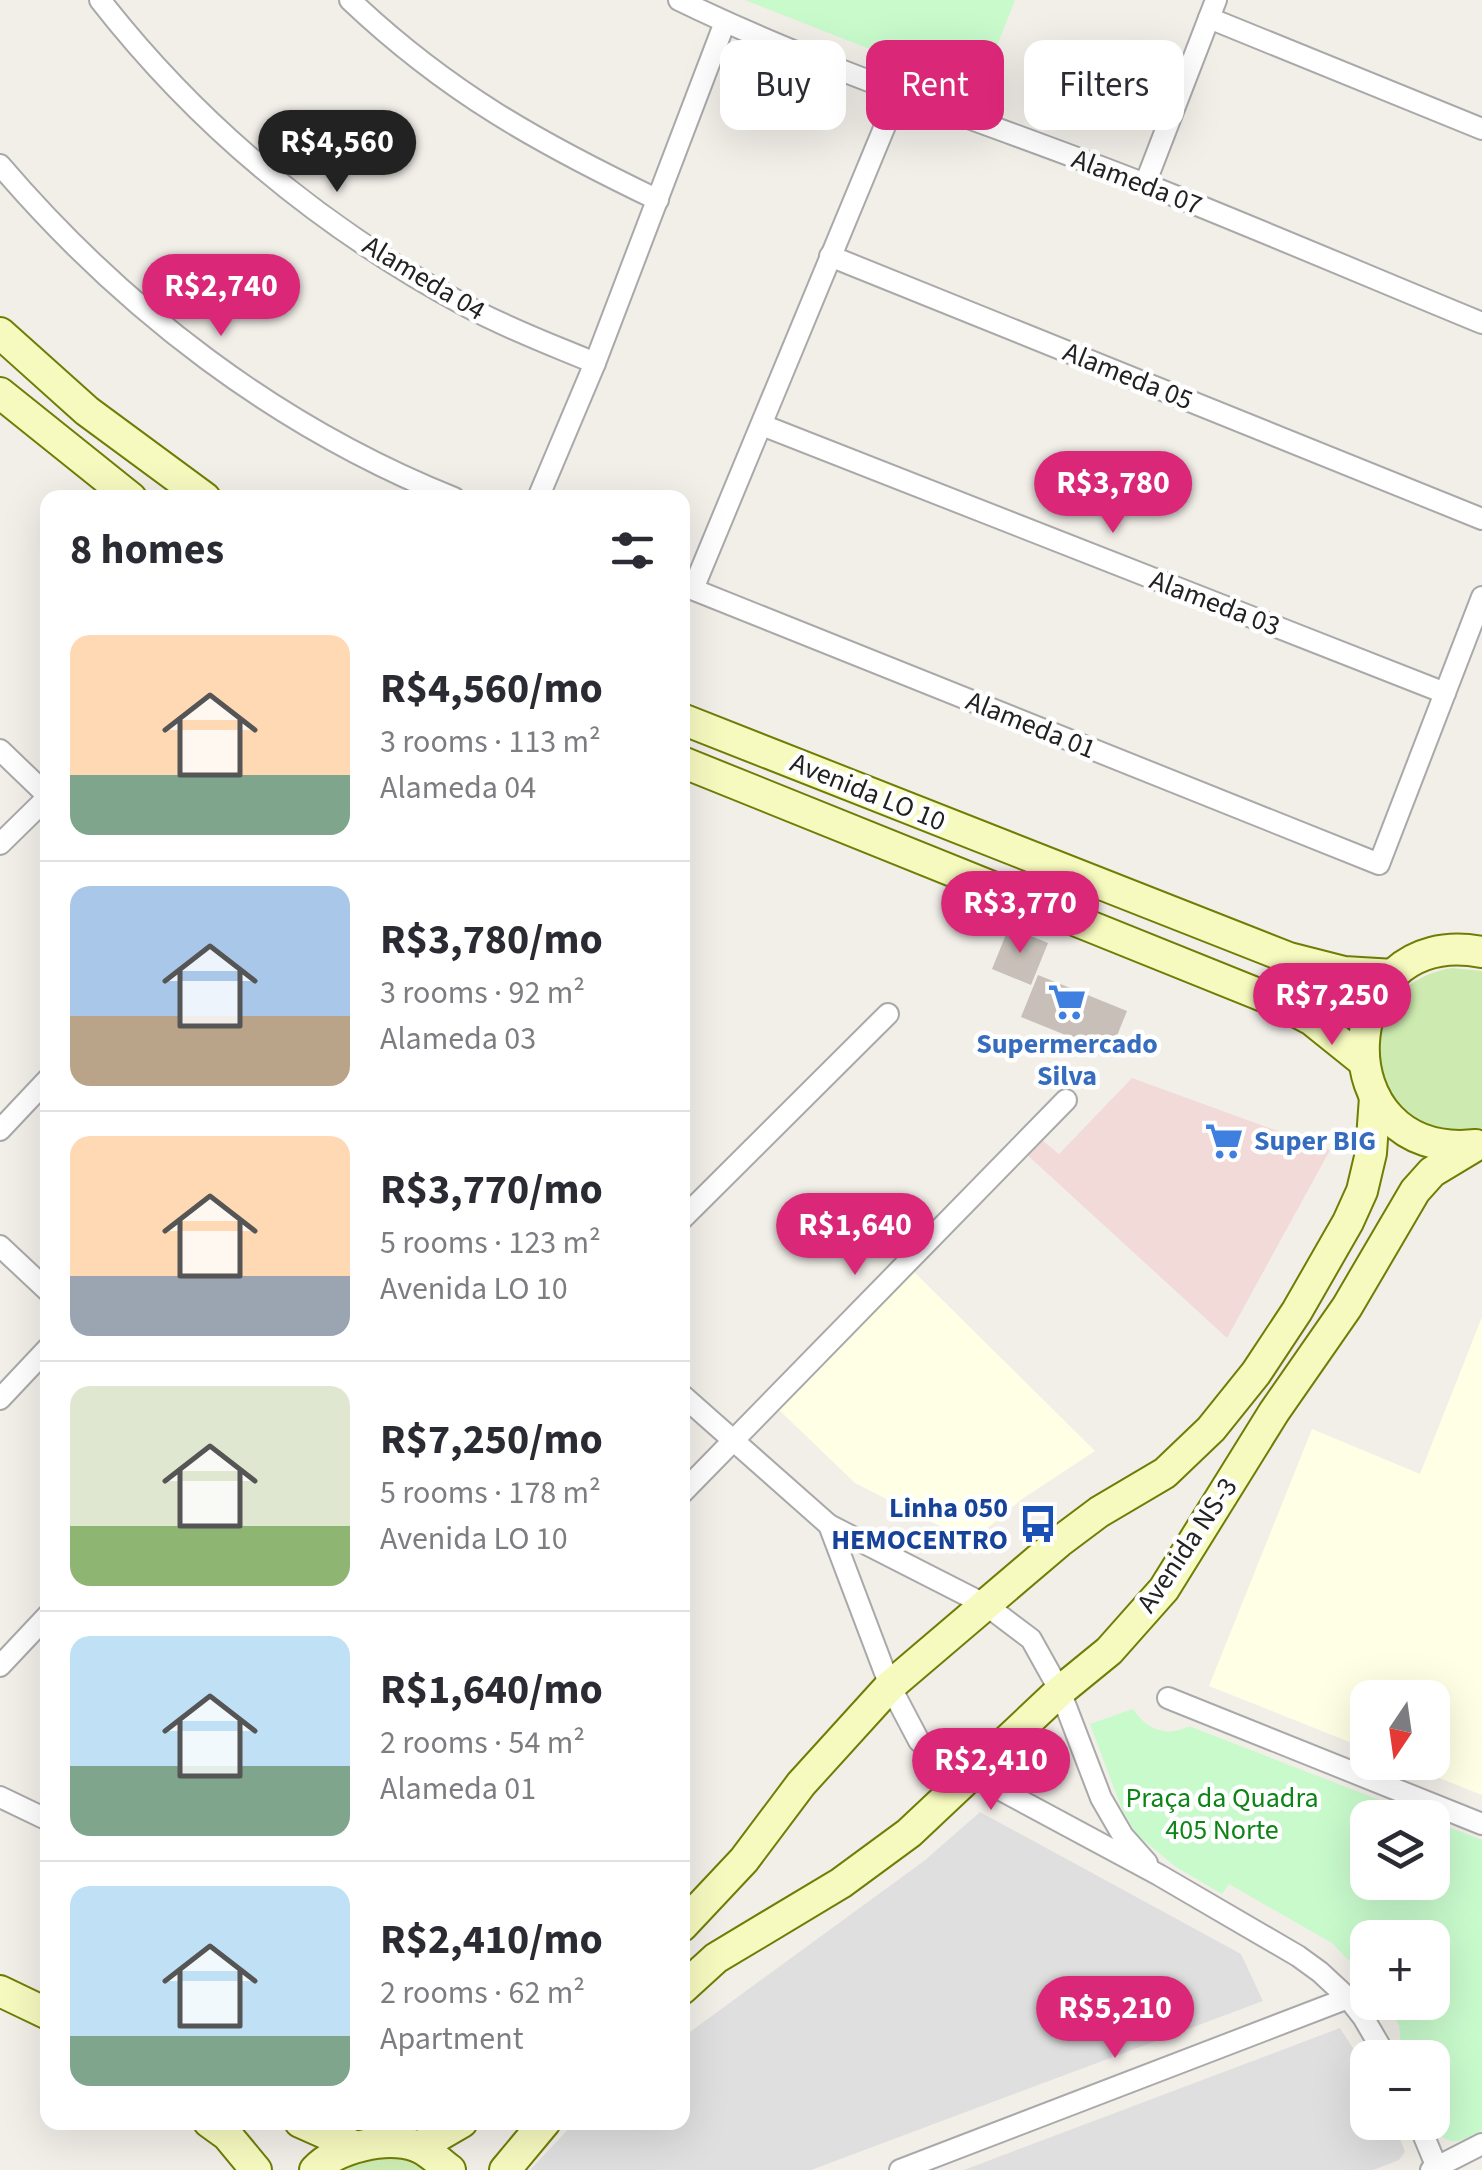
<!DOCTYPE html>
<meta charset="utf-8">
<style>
body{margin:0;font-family:"Source Sans 3",sans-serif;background:#f2f2f3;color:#2b2b33;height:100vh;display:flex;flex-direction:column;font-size:38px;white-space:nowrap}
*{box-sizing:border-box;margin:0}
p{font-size:32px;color:#7c7c81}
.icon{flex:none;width:55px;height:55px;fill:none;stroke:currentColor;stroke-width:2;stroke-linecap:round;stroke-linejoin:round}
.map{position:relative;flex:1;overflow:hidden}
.details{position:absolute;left:40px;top:490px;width:650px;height:1640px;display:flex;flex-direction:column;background:#fff;border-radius:20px;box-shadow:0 10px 40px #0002}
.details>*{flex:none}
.banner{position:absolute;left:720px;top:40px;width:610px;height:90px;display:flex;gap:20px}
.needle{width:65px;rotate:193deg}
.buttons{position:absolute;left:1350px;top:1680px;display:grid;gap:20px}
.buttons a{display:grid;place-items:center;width:100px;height:100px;border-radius:20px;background:#fff;box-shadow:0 10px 40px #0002;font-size:50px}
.price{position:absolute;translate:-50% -85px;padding:0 22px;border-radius:35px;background:#db2777;color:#fff;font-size:32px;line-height:65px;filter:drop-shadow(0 2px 5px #0008)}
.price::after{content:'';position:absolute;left:50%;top:60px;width:30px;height:22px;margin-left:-15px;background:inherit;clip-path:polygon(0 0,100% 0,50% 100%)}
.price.on{background:#222;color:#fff}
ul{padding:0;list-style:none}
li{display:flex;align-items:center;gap:30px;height:250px;padding:0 30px}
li+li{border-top:2px solid #e1e1e2}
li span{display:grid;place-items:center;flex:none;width:280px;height:200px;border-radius:20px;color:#555}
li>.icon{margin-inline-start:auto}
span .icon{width:120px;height:120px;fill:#fffc;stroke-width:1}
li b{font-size:42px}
h2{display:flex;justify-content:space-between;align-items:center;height:120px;padding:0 30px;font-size:42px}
.chip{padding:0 35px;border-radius:20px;background:#fff;box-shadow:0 10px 40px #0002;font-size:35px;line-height:90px}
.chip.on{background:#db2777;color:#fff}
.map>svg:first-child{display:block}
.residential{fill:#e0dfdf}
.commercial{fill:#f2dad9}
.education{fill:#ffffe5}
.grass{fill:#cdebb0}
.park{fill:#c8facc}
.building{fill:#c7bfb8}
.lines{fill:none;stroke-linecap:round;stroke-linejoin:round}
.street-casing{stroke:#a9a9a9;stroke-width:24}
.secondary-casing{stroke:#707d05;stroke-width:34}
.street{stroke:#fff;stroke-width:20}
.secondary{stroke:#f7fabf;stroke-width:30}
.labels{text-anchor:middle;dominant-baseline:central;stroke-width:9;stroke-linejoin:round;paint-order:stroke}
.street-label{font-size:28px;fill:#222;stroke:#fff}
.shop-label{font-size:28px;font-weight:bold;fill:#366cbe;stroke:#fff}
.transit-label{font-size:28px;font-weight:bold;fill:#164399;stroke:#fff;text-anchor:end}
.park-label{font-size:28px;fill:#0c8416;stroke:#fff}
</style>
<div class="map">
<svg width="1482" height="2170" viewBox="0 0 1482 2170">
<rect width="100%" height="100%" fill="#f2efe9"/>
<g class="residential">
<path d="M980,1812L1241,1954L1263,2001L811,2170H530L574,2123L682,2122L683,2037L924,1861Z"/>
<path d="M1340,2028L1367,2070L1368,2122L1394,2123L1405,2152L1399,2160L1373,2170H964Z"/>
</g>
<path class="commercial" d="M1132,1078L1330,1150L1227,1338L1024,1152L1038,1137L1059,1154Z"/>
<g class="education">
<path d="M911,1269L1095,1451L1022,1499L971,1542L855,1483L776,1407Z"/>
<path d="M1482,1317V1795L1401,1763L1432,1762V1698H1368L1367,1749L1209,1686L1312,1429L1420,1474Z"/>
</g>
<g class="grass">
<path d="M1452,968L1482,971V1130C1368,1153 1333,988 1452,968Z"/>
<path d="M352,2156L412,2157L434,2170H326Z"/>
</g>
<g class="park">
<path d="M745,0H1015L979,92Z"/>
<path d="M1133,1709C1146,1729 1167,1738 1189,1726L1423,1817L1368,1818V1882H1432L1433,1821L1482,1840V2130C1474,2135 1461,2143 1451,2141C1425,2136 1432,2077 1432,2058L1402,2057L1399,2025L1384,2003L1432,2002V1938H1368L1367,1979L1332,1943L1229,1884L1222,1894L1176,1867L1137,1835L1121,1807L1090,1724Z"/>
</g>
<g class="building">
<path d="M1009,927L1048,943L1031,985L992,969Z"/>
<path d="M1038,975L1127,1011L1110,1053L1021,1017Z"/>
</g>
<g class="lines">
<g class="street-casing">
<g id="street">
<path d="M100,0C200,128 325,230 468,307C509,329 552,345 595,363"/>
<path d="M350,0C447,92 539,143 658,200"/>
<path d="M679,0C829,73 990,123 1145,184C1258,229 1370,277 1482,323"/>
<path d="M1209,18L1482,129"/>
<path d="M0,165C124,310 277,427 454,498"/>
<path d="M1145,184L1216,0"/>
<path d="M830,256L1482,519"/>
<path d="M762,425L1445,693"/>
<path d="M538,498L595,363L725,22"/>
<path d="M682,585L1379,864L1482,597"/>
<path d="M693,589L899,92"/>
<path d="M0,750L48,796"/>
<path d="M0,844L48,797"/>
<path d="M0,1130L48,1079"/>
<path d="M682,1219L888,1014"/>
<path d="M0,1246L48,1291"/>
<path d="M682,1395L829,1525L890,1686L919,1741L971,1774L1159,1875L1298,1956L1320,1972L1348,1998L1363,2017L1387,2058"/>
<path d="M0,1399L48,1348"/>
<path d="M682,1493L1066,1100"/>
<path d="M829,1525L986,1605L1031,1639L1060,1691L1101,1798L1123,1836L1147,1863"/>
<path d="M0,1666L48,1615"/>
<path d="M1168,1698L1482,1824"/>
<path d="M0,1797L48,1820"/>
<path d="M1418,2122L1438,2170"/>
<path d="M900,2170L1348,1998"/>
<path d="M1431,2170L1482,2144"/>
</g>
</g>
<g class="secondary-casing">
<g id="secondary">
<path d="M0,333L87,411L205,498"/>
<path d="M0,393L131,498"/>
<path d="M682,719L1289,958L1344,972L1394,975"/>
<path d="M682,762L1278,1002L1312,1020L1363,1061"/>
<path d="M1476,1145C1320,1162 1331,923 1482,952"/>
<path d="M682,1926L744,1860L801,1784L890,1686L1059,1542L1099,1512L1165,1473L1211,1429L1256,1373L1297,1311L1348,1222L1362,1191L1371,1153L1375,1097"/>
<path d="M682,1989L716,1958L841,1883L909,1833L1060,1691L1109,1651L1164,1589L1274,1412L1347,1307L1415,1191L1432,1172L1475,1146"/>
<path d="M0,1991L48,2014"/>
<path d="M209,2122L227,2135L256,2170"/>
<path d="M300,2122L354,2146"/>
<path d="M419,2147L462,2122"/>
<path d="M315,2170C337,2147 386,2136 416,2146C428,2150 439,2162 450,2170"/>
<path d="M505,2170L545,2122"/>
</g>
</g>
<use href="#street" class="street"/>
<use href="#secondary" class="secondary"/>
</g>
<defs>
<g id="supermarket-bare" transform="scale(3)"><path d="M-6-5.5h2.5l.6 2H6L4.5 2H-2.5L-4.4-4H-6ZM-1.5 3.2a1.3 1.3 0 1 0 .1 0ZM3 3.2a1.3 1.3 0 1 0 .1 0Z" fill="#3f7fe0" stroke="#fff" stroke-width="2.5" paint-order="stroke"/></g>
<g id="bus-bare" transform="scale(3)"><path d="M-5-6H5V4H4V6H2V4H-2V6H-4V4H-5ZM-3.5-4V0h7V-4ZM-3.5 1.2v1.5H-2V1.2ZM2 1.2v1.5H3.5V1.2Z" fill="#1a4fb4" stroke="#fff" stroke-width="2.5" paint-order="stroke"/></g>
</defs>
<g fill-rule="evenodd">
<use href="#supermarket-bare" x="1067" y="1002"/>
<use href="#supermarket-bare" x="1224" y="1141"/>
<use href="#bus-bare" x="1038" y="1524"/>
</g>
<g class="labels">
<g class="street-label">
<text transform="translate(1137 182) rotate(21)">Alameda 07</text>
<text transform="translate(424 278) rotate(31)">Alameda 04</text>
<text transform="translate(1128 376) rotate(22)">Alameda 05</text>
<text transform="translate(1215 603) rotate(21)">Alameda 03</text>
<text transform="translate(1031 725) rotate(22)">Alameda 01</text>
<text transform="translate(868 792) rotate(22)">Avenida LO 10</text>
<text transform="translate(1187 1545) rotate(-56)">Avenida NS-3</text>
</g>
<g class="shop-label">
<text x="1067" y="1044">Supermercado<tspan x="1067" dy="32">Silva</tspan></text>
<text x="1254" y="1141" text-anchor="start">Super BIG</text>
</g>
<g class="transit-label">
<text x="1008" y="1508">Linha 050<tspan x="1008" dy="32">HEMOCENTRO</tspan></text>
</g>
<g class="park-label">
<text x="1222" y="1798">Praça da Quadra<tspan x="1222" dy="32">405 Norte</tspan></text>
</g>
</g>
</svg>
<div class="buttons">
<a><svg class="needle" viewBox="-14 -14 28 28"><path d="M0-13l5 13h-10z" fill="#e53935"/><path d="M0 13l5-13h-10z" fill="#7c7c81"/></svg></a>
<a><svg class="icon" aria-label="layers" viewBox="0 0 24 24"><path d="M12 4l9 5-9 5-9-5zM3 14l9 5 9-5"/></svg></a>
<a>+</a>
<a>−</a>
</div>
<b class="price on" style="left:337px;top:195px">R$4,560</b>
<b class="price" style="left:221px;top:339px">R$2,740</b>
<b class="price" style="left:1113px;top:536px">R$3,780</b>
<b class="price" style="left:1020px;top:956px">R$3,770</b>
<b class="price" style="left:1332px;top:1048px">R$7,250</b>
<b class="price" style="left:855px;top:1278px">R$1,640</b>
<b class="price" style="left:991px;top:1813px">R$2,410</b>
<b class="price" style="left:1115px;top:2061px">R$5,210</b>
<div class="banner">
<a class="chip">Buy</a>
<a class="chip on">Rent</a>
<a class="chip">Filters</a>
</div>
<section class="details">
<h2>8 homes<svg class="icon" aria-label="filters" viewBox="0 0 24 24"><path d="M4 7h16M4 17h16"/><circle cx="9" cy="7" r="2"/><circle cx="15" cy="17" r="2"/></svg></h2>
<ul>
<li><span style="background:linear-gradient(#ffd9b3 70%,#7fa58c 0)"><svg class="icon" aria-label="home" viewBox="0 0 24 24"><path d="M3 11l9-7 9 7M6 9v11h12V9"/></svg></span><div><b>R$4,560/mo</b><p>3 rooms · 113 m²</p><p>Alameda 04</p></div></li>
<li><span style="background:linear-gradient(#a9c7e8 65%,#b9a48a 0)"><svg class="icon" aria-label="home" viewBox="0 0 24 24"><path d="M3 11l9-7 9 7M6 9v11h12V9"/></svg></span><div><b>R$3,780/mo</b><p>3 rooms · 92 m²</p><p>Alameda 03</p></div></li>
<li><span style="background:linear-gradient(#ffd9b3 70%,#9aa5b1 0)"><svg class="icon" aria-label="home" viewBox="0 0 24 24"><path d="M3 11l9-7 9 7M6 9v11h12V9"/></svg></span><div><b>R$3,770/mo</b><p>5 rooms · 123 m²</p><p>Avenida LO 10</p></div></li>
<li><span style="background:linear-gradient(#dfe7d0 70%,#8fb573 0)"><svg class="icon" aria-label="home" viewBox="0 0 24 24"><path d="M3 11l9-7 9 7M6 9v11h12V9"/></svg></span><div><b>R$7,250/mo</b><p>5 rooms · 178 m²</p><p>Avenida LO 10</p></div></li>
<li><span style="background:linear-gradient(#bfe0f5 65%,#7fa58c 0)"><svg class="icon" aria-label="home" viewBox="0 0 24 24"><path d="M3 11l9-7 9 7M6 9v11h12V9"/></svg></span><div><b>R$1,640/mo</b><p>2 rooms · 54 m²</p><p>Alameda 01</p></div></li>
<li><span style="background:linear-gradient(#bfe0f5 75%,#7fa58c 0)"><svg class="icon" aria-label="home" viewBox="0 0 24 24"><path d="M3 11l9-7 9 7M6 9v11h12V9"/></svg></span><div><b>R$2,410/mo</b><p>2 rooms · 62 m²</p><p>Apartment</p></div></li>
</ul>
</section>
</div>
